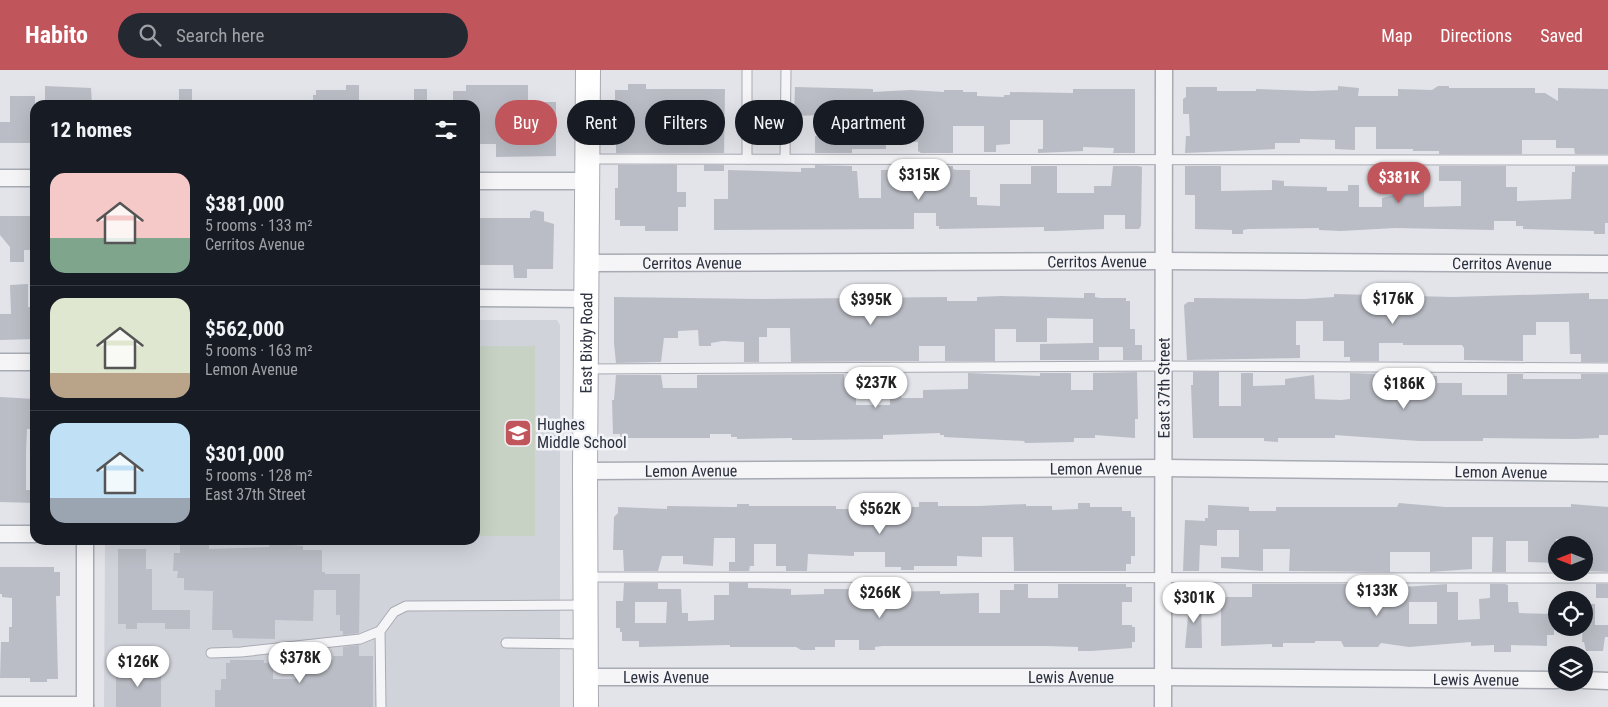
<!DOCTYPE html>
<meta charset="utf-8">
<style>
body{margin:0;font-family:"Roboto Condensed",sans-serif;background:#242831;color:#f1f3f6;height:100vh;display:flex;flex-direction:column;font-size:19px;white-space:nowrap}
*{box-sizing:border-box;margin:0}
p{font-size:16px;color:#9ea1a6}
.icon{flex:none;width:28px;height:28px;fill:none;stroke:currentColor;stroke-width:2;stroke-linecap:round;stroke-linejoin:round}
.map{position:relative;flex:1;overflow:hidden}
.side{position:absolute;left:30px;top:30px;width:450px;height:445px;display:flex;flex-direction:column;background:#171b24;border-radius:15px;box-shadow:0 5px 20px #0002}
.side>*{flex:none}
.top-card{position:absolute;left:495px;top:30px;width:475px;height:45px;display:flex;gap:10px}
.needle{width:32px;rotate:270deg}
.buttons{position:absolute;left:1548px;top:466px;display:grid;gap:10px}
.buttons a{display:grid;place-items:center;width:45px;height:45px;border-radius:50%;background:#171b24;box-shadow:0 5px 20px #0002;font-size:25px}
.price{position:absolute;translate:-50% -42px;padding:0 11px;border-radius:18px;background:#fff;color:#222;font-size:16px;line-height:32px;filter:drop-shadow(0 1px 2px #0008)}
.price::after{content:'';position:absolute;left:50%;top:30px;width:15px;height:11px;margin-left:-8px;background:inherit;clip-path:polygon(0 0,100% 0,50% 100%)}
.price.current{background:#c1555c;color:#fff}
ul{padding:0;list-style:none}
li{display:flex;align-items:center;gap:15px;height:125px;padding:0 20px}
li+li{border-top:1px solid #363941}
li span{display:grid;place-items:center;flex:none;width:140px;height:100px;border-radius:15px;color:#555}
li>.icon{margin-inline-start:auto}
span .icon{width:60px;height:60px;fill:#fffc;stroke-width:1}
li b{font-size:21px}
h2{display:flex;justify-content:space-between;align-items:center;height:60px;padding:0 20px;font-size:21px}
.pill{padding:0 18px;border-radius:22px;background:#171b24;box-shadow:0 5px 20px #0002;font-size:18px;line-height:45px}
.pill.current{background:#c1555c;color:#fff}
header{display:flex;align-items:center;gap:30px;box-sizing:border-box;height:70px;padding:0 25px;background:#c1555c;color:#fff}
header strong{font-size:24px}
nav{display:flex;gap:28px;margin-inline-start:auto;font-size:18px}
.search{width:350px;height:45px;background:#242831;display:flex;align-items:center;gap:12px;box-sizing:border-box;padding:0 18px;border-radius:28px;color:#9ea1a6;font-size:19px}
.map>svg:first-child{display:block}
.built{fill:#d1d3db}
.green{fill:#c7d2c4}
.building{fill:#babdc5;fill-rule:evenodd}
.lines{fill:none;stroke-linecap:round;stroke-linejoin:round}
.lane-casing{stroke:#a8abb3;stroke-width:11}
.street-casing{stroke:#a8abb3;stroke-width:19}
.secondary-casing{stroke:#a8abb3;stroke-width:26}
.lane{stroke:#f5f5f8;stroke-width:9}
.street{stroke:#f5f5f8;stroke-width:16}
.secondary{stroke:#fff;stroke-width:24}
.labels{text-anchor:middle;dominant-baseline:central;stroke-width:5;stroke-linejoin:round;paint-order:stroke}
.street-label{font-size:16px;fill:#2c313f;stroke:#f2f3f7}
.poi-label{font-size:16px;fill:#2c313f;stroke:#f2f3f7;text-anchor:start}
</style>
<header>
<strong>Habito</strong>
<div class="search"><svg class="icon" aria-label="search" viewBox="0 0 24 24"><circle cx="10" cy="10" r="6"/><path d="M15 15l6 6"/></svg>Search here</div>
<nav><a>Map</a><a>Directions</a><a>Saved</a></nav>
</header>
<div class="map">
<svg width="1608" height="637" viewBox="0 0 1608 637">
<rect width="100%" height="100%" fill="#e2e4e9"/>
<path class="built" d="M475,250H557L560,255V637H104L105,470H475Z"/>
<rect class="green" x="475" y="276" width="60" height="190"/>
<g class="building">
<path d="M628,14H646V19H725L724,83H616V66H619V32H615V20H628Z"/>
<path d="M346,15H359V35H313V25H316V20H346Z"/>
<path d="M466,15H528V32H556V86L496,87V74H475V35H453V21H466Z"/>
<path d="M45,16L91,18L92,35H45Z"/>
<path d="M1338,16L1359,18L1358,26H1398V19L1432,20L1438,16H1449V18H1535V23H1545L1558,31V18L1608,19V84H1575L1574,78H1556V70H1522V84H1439V81H1413V79H1376V57H1355V80L1335,79V70L1300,69V73H1275V79L1185,83L1186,66H1190L1189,44H1183V29L1186,27V17H1217V21H1256V19L1312,21L1338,20Z"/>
<path d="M795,17L873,19V22L910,20L944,22V20H963V22H977V26L1004,27V25H1010V22L1073,23V19H1135V83H1113L1114,78L1083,77V81L1038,83V79H1043V50H1010V74L996,75V82H984V56H953V83H921L918,81V72L886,71V79H852V83H815V66H858L857,44L794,46Z"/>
<rect x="179" y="19" width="13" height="16"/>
<rect x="414" y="19" width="13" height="14"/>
<path d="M10,26H35V73H0V52H10Z"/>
<path d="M618,95H677V122H686V137H678V161H645V156H620V150H615V118H618Z"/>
<rect x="704" y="95" width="20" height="6"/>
<path d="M815,95L852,96V101H857L859,128H881V100H898V104H920V96H953V99L956,100H970V127H977V135L1000,136V114H1031V96H1057V123H1094V116H1111L1113,96H1138L1142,97L1141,156L1139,159H1125V145H1104V159L1055,161H1044V157L939,159V156H936V143H914V159L714,160V129H728V100L801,102V98H815Z"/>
<path d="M1185,96H1221V121L1272,120V110L1284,111V116L1327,117V121H1348V115H1359V137H1382V128L1393,125V102L1416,100V120H1424V137L1461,136V111H1439V96H1506V117H1517V131L1571,129L1572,102H1575V96H1608V153H1605V164H1594V161L1523,159V156H1516V151H1494V160L1395,158L1341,161L1319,160V158L1248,159L1243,160V164H1232V160L1195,159V125H1185Z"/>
<path d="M534,140L544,142V151L554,154L553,199H527V208H514L513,195H475V148H530V142Z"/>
<path d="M0,146H35V180H24V192H10V177L0,165Z"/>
<path d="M28,214V237H35V269L0,270V244H11L10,215Z"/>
<path d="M1084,223H1095V227L1100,228H1126V231H1130V259H1135V275H1142V290H1123V277H1099V290H1040V274L1093,273V249L1047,248V272H1016V259H995V291H945V276H919V291L791,292L790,258H767V267H759V292H744V272L722,271L711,273V276H699L698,260L678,261V268H664L661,292L616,293L614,273V227L760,229L947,227V231H977V227L1001,226L1084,228Z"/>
<path d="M1589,223V229H1608V292H1581V284H1570L1569,252H1536V265H1523V291L1464,290V278L1462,275H1403V273H1379V291H1350V287H1344V271H1323V251H1296V275H1300V288L1187,290L1184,235L1188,232H1194V228L1304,229L1334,227V224L1453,227Z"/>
<path d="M1137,302L1138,349H1135V368L1095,365V368H1074V372L1025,373L1024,371L944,367V365H940V363L883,365V369L811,370H792V368L737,369V367H731V364H710V368H620V364H613L612,330H614L616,305H661L663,318H697V305L844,304V317H856V335H890V322H901V328H923V320L968,319V303L1040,306V303H1071V320H1093V303Z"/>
<path d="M1193,302H1219V336H1241V303H1253V316L1285,315V309L1314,305L1315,329L1341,330L1350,329V303L1437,306V313H1462V325H1507V304H1523V309H1581V304H1608V365H1599V368L1575,369L1483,368V371H1419L1335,365V368H1278V372L1264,371V368H1193L1191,315H1193Z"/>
<path d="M0,327L35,329V359H27L26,382V420H35V433L0,432Z"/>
<path d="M919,432H938V436H979L1026,434V436H1052V440L1078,439V433H1090V437H1122V441H1131V447H1135V486H1131V494H1126V501H1014L1013,467H982V487L957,486V496H914V500H901V497H885V482H854V486L808,484L807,501H786V496H776V474H754V496H750L749,501H729V492H735V468H714L713,496L683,494V486H662L658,501H624L623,480H613L614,447L618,443V437L667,439V436L730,437H737V434H749V436H836V439H864V437H919Z"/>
<path d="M1399,433L1445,437H1571V434L1608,437V502L1590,501V479H1584L1583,469H1556V493L1528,492V471H1506V502H1492L1493,467H1472V499L1430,502V482H1390V502L1289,501L1290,479H1263V501L1221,498V487H1239V460H1217V476L1200,475L1199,501H1183L1185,450L1205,451V448H1208V435L1249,437V441H1276V437H1397Z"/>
<path d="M180,470H209V479L269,477L270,473L303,476V480H322V502H325V504H360L359,563L343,565V561H340V545H336V520H314L313,551L275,550V569L233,568L232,560H212L213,521L184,520V508H177L178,501H173L174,483H180Z"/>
<path d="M118,479H146V499H152V540H190V559H165V553H137V559H126V554H118Z"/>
<path d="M0,497H54V502H60V526H56L58,609H47V612H30V608H0L1,572H9V557H12V528L2,527V524H0Z"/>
<path d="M624,513H658V519H681L682,543H688V551L714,550V525H729V513H748V518L791,519V525L824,524V519H853V521L865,522L940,521V524L979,523V543H1000V520H1014V514H1028V528H1058V514H1126V517H1132V532H1122V555H1132V557H1135V572H1132V578L1091,581H1078V577L1046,576H883L875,577V580H859V570H835V577H815V580H801L796,577H730V575L639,577V571H622V562H620V558H616V531H623ZM635,532H667L666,553H635Z"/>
<path d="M1252,514H1404V517L1447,514V522H1458V550L1480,549L1479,529L1490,528V514H1505L1508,515V532H1518L1519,543L1554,544V565H1547V576L1511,575V582H1494V575L1471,576V572L1409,577L1381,573L1378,577H1344L1341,571H1315V573H1283V577H1272V574L1221,576V527H1252ZM1409,532H1437V554H1409Z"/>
<rect x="1596" y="514" width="12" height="14"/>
<path d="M1190,525L1201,526L1202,578H1185Z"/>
<path d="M1584,534H1595V555H1608V567H1605L1603,581H1586L1584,572H1582Z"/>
<path d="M359,575V586H373V637H215V620H221V609H226V593H230V590H264V593H273V609H295V600H328V590H333V586H343V577Z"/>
<path d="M131,594H146V601H161V637H116V601H131Z"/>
</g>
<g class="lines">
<g class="lane-casing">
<g id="lane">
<path d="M747,0V89"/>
<path d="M588,89L1608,90"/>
<path d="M785,89L786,0"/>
<path d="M586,299L1164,296L1608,298"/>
<path d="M586,507L1608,508"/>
<path d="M506,573L586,574"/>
<path d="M211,583L241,582L360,569L380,561"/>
<path d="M381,637L380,561L394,542L406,536L586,535"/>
</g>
</g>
<g class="street-casing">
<g id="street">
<path d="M0,108H35"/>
<path d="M475,111H587"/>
<path id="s1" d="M587,193L1164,191L1608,194"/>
<path d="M475,228L586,229"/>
<path d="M0,292H35"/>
<path id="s2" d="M585,401L1164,398L1608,403"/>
<path d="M0,464H35"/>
<path id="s3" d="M586,607H1163L1556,610"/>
<path d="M1584,610L1608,611"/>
<path d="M0,635H85"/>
<path d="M85,637V470"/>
<path id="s4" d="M1163,637L1164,0"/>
</g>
</g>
<g class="secondary-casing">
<g id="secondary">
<path id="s5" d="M586,637L585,401L588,0"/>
</g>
</g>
<use href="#lane" class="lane"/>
<use href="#street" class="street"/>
<use href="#secondary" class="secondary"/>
</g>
<defs>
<g id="school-square" transform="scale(1.4375)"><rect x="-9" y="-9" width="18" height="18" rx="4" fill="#c1555c" stroke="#f2f3f7"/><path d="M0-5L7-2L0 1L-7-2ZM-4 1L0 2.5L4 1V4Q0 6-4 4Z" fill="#fff"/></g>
</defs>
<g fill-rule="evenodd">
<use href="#school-square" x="518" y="363"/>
</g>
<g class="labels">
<g class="street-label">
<text stroke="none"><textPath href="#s1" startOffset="510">Cerritos Avenue</textPath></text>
<text stroke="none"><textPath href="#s1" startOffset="105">Cerritos Avenue</textPath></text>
<text stroke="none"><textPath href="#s1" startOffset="915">Cerritos Avenue</textPath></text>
<text stroke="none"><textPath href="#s5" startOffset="364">East Bixby Road</textPath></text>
<text stroke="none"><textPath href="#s4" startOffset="319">East 37th Street</textPath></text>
<text stroke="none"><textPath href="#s2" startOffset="511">Lemon Avenue</textPath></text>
<text stroke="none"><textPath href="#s2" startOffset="106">Lemon Avenue</textPath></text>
<text stroke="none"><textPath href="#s2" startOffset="916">Lemon Avenue</textPath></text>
<text stroke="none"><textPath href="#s3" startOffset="80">Lewis Avenue</textPath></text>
<text stroke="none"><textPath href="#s3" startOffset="485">Lewis Avenue</textPath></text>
<text stroke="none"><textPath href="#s3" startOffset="890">Lewis Avenue</textPath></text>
</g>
<g class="poi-label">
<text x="537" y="354">Hughes<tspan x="537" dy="18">Middle School</tspan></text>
</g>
</g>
</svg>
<div class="buttons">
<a><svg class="needle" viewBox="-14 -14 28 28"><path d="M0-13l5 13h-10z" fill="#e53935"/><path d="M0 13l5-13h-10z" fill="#9ea1a6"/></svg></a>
<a><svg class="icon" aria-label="locate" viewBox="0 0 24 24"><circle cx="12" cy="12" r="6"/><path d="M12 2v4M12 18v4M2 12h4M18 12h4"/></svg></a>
<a><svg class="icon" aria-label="layers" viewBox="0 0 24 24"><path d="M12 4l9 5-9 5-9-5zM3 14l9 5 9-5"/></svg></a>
</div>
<b class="price" style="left:919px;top:131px">$315K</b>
<b class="price current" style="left:1399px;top:134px">$381K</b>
<b class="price" style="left:1393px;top:255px">$176K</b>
<b class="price" style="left:871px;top:256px">$395K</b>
<b class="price" style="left:876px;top:339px">$237K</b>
<b class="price" style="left:1404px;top:340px">$186K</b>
<b class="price" style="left:880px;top:465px">$562K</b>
<b class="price" style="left:1377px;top:547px">$133K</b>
<b class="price" style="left:880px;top:549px">$266K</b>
<b class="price" style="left:1194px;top:554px">$301K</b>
<b class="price" style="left:300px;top:614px">$378K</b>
<b class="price" style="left:138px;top:618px">$126K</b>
<div class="top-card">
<a class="pill current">Buy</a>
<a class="pill">Rent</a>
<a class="pill">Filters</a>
<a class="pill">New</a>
<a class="pill">Apartment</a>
</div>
<section class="side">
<h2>12 homes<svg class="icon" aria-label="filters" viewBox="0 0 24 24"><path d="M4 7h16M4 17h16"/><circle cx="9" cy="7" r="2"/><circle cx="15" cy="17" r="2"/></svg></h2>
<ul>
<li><span style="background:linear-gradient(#f6c9c9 65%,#7fa58c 0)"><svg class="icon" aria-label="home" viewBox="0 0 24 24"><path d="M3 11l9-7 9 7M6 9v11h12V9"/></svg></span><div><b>$381,000</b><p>5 rooms · 133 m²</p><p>Cerritos Avenue</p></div></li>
<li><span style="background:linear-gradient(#dfe7d0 75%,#b9a48a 0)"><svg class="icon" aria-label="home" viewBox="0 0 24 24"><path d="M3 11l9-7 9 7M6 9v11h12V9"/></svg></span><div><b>$562,000</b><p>5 rooms · 163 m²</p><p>Lemon Avenue</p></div></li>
<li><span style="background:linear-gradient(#bfe0f5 75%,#9aa5b1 0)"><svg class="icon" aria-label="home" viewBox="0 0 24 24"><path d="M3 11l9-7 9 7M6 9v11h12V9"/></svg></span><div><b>$301,000</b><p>5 rooms · 128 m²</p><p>East 37th Street</p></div></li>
</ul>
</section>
</div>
